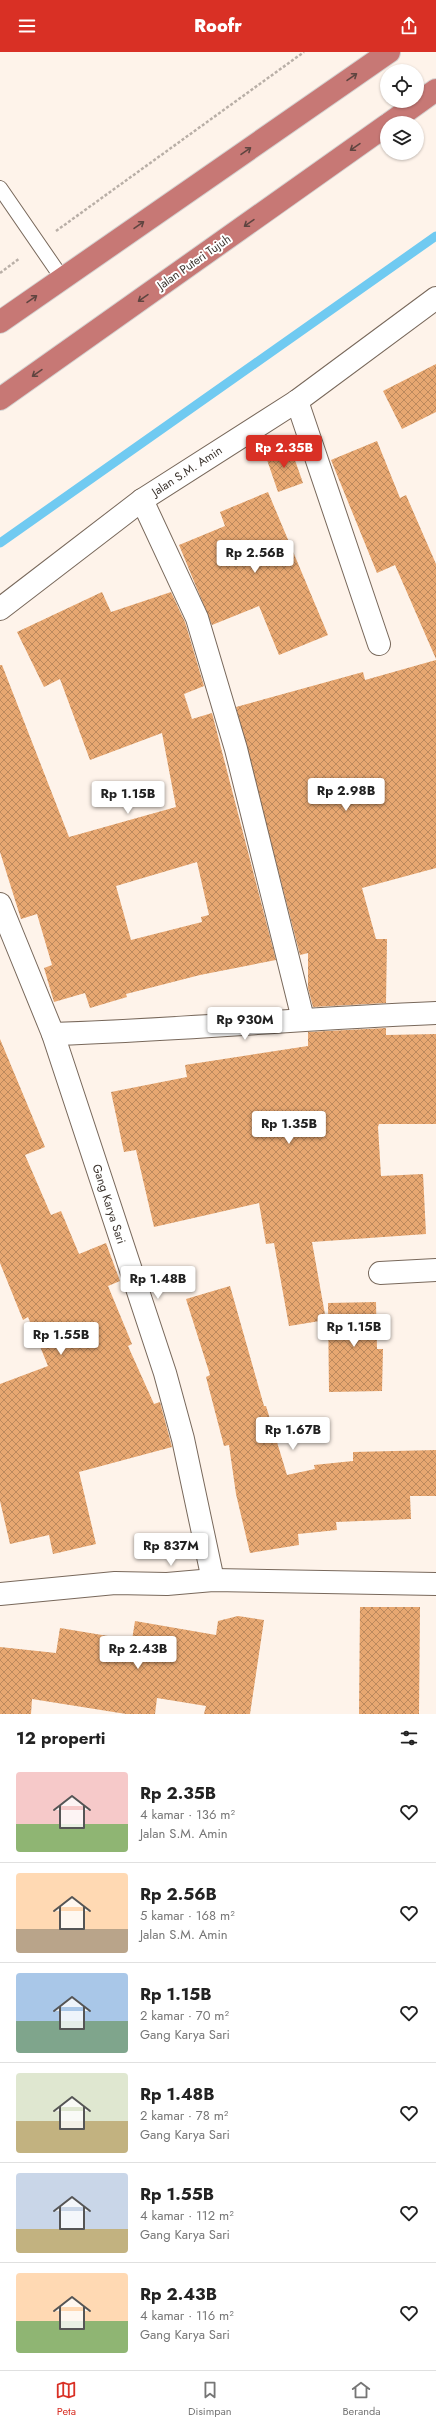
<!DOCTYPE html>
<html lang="id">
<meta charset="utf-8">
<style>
body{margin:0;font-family:Jost,sans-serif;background:#f2f2f2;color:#222;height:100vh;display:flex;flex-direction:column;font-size:15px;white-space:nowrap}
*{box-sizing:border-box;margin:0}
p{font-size:13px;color:#767676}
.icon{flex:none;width:22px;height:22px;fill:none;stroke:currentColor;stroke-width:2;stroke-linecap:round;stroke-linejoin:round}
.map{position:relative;height:1662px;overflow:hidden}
.side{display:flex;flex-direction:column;background:#fff;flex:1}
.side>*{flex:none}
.buttons{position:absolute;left:380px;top:12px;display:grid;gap:8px}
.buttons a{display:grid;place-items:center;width:44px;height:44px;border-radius:50%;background:#fff;box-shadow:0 1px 3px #0004;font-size:20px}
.price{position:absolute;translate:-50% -34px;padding:0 9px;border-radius:4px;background:#fff;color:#222;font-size:13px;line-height:26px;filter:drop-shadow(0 1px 2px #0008)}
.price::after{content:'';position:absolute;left:50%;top:24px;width:12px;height:9px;margin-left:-6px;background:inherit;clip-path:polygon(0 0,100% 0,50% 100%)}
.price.active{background:#d93025;color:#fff}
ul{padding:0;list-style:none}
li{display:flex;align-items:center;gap:12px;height:100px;padding:0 16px}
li+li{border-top:1px solid #e0e0e0}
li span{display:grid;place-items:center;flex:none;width:112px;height:80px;border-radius:4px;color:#555}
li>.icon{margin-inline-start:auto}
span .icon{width:48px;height:48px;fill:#fffc;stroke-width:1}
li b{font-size:17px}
h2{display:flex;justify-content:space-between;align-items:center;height:48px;padding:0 16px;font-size:17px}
header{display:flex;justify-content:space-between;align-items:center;height:52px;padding:0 16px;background:#d93025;color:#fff;font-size:18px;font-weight:800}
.tab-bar{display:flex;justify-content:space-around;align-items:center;height:56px;border-top:1px solid #e0e0e0;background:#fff;font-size:11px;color:#767676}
.tab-bar a{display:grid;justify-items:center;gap:2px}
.tab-bar .active{color:#d93025}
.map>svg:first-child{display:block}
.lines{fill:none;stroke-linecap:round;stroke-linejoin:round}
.stream{stroke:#70caf1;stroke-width:9}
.building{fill:url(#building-cross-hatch);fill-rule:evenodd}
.lane-casing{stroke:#78685b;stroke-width:16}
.street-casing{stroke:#78685b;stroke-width:24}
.secondary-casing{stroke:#78685b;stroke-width:24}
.highway-casing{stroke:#d4d2d1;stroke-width:24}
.path{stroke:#b9afa7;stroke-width:2.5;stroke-dasharray:3 2;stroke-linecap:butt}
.lane{stroke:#fff;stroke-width:14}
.street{stroke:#fff;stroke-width:22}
.secondary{stroke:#fff;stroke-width:22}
.highway{stroke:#c77875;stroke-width:22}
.oneway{stroke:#5f4540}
.labels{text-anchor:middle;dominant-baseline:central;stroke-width:4;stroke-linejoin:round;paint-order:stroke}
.street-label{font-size:12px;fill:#3c342e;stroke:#fff}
</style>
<header><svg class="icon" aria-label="menu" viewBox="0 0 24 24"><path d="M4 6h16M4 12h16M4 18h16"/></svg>Roofr<svg class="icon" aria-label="share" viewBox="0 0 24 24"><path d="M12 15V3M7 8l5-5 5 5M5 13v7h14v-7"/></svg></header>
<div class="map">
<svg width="436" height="1662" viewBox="0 0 436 1662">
<defs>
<pattern id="building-cross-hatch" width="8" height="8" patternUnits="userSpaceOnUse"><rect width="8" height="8" fill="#e7a771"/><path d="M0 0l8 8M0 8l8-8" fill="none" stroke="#bc895d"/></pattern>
</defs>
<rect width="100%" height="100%" fill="#fef3ea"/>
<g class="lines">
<path class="stream" d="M0,491L436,184"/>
</g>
<g class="building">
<path d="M436,312V360L402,377L383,339Z"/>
<path d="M377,389L400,446L406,443L436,512V607L395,513L377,521L331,408Z"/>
<path d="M290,394L303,431L278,440L265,402Z"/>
<path d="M268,440L328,583L279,603L259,554L212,573L179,493L225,474L220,460Z"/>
<path d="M102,540L111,560L171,540L185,570L204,634L184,642L192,667L212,661L276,908L200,923L126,942L127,945L90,956L85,941L54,950L44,916L52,913L37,862L21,867L0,800V613H2L69,785L176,755L162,681L90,708L60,627L44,635L17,580ZM197,810L209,863L201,865L202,870L131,888L116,834Z"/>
<path d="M436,608V816L362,836L376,887H387L386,951L313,955L308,936V901L300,903L236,655L363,620L365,628Z"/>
<path d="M386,976V983L436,982V1072H379L378,1075L381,1124L423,1122L426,1182L312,1190L326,1268L289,1274L274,1191L266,1192L259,1151L154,1175L136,1098L124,1100L111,1040L187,1025L185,1013L308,994V980Z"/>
<path d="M0,987L45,1095L25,1103L51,1163L61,1159L79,1202L106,1191L120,1229L108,1234L132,1292L128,1294L154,1352L160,1350L172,1395L79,1420L96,1492L53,1502L49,1483L10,1492L0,1449V1332L48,1314L28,1265L23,1268L0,1211Z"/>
<path d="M230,1234L264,1354H266L287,1423L315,1417L314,1413L353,1409V1400L436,1398V1444H410L411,1467L336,1470L337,1478L298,1482L299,1493L250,1501L236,1442L229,1393L224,1394L206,1325L210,1323L186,1247Z"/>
<path d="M376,1250L377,1297H383L382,1339L329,1340L328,1251Z"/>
<path d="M360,1555H420L419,1662H359Z"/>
<path d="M238,1564L264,1568L250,1662H204L206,1654L157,1646L155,1662H126L32,1647L31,1662H0V1595L56,1601L60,1576L132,1588L135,1569L216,1583L218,1569Z"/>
</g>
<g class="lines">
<g class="lane-casing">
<path id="lane" d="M0,136L62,226"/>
</g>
<g class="street-casing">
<g id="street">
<path d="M297,349L379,592"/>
<path d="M142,448L197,566L236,697L303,967"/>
<path d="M0,852L53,982L165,1321L183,1387L213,1528"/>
<path d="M53,982C181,978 308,966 436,961"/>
<path d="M380,1221L436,1218"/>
<path d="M0,1542L115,1531L167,1532L213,1528L436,1532"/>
</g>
</g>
<g class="secondary-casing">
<path id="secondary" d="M0,557L142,448L297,349L436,246"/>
</g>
<g class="highway-casing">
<g id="highway">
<path d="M390,71L436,38"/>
<path d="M0,270L389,0"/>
<path d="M0,347L387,73"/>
</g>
</g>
<g class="path">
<path d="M56,179L304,0"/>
<path d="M0,221L20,206"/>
</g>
<use href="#lane" class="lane"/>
<use href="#street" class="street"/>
<use href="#secondary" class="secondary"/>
<use href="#highway" class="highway"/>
</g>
<defs><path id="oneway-shaft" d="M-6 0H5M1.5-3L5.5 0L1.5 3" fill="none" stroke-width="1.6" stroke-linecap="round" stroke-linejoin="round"/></defs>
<g class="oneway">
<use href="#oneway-shaft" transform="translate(352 25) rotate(-35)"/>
<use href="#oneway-shaft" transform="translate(355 95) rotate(145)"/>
<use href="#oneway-shaft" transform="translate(246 99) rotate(-35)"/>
<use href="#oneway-shaft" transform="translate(249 171) rotate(145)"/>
<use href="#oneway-shaft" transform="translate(139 173) rotate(-35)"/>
<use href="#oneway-shaft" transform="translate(143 246) rotate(145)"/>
<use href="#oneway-shaft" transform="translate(32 247) rotate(-35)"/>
<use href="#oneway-shaft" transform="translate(37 321) rotate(145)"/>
</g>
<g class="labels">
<g class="street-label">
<text transform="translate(194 210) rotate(-35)">Jalan Puteri Tujuh</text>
<text transform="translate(187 419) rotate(-33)">Jalan S.M. Amin</text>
<text transform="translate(109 1152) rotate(72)">Gang Karya Sari</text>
</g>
</g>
</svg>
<div class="buttons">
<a><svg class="icon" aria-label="locate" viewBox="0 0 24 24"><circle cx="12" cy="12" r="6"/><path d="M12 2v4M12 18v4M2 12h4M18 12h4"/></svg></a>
<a><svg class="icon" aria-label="layers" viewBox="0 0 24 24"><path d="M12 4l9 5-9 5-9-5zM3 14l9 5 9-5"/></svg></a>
</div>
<b class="price active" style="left:284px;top:417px">Rp 2.35B</b>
<b class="price" style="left:255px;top:522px">Rp 2.56B</b>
<b class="price" style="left:346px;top:760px">Rp 2.98B</b>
<b class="price" style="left:128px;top:763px">Rp 1.15B</b>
<b class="price" style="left:245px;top:989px">Rp 930M</b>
<b class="price" style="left:289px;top:1093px">Rp 1.35B</b>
<b class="price" style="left:158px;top:1248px">Rp 1.48B</b>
<b class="price" style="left:354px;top:1296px">Rp 1.15B</b>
<b class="price" style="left:61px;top:1304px">Rp 1.55B</b>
<b class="price" style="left:293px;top:1399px">Rp 1.67B</b>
<b class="price" style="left:171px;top:1515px">Rp 837M</b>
<b class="price" style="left:138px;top:1618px">Rp 2.43B</b>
</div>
<section class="side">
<h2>12 properti<svg class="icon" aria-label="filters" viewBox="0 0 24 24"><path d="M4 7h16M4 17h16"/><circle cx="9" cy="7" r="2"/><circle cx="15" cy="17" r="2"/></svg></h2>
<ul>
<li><span style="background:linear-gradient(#f6c9c9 65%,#8fb573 0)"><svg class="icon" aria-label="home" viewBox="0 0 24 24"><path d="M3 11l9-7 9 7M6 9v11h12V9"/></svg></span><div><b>Rp 2.35B</b><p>4 kamar · 136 m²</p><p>Jalan S.M. Amin</p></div><svg class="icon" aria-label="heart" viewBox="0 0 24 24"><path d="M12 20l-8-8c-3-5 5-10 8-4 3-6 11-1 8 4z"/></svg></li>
<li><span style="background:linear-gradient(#ffd9b3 70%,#b9a48a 0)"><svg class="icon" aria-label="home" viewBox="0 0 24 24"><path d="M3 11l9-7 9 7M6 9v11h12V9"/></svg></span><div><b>Rp 2.56B</b><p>5 kamar · 168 m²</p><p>Jalan S.M. Amin</p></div><svg class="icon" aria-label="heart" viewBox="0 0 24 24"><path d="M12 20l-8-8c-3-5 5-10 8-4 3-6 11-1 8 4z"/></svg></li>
<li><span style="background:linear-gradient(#a9c7e8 60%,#7fa58c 0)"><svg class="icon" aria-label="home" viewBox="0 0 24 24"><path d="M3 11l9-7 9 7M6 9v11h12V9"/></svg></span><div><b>Rp 1.15B</b><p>2 kamar · 70 m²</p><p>Gang Karya Sari</p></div><svg class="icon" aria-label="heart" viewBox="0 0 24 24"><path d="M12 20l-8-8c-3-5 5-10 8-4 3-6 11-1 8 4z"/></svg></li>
<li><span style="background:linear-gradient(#dfe7d0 60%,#c2b280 0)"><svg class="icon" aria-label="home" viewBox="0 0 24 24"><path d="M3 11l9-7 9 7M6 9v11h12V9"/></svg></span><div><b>Rp 1.48B</b><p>2 kamar · 78 m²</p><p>Gang Karya Sari</p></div><svg class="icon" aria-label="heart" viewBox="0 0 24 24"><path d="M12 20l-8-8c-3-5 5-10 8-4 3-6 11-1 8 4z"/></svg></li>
<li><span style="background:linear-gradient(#c9d6e8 70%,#c2b280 0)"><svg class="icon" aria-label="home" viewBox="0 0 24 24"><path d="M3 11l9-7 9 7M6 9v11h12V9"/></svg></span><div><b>Rp 1.55B</b><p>4 kamar · 112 m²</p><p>Gang Karya Sari</p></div><svg class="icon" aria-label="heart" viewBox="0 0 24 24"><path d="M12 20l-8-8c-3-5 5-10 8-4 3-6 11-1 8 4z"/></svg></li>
<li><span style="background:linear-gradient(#ffd9b3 60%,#8fb573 0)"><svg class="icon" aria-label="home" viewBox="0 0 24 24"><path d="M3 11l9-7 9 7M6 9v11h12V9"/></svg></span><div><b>Rp 2.43B</b><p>4 kamar · 116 m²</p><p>Gang Karya Sari</p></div><svg class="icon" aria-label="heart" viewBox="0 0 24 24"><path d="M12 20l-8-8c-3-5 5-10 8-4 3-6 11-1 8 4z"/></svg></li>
</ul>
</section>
<nav class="tab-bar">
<a class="active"><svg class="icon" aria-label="map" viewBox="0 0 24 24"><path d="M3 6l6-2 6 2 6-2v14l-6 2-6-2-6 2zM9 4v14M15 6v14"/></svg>Peta</a>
<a><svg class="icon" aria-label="saved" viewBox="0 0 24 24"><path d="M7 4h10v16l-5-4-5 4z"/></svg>Disimpan</a>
<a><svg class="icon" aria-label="home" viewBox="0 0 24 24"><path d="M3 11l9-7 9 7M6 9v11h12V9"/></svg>Beranda</a>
</nav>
